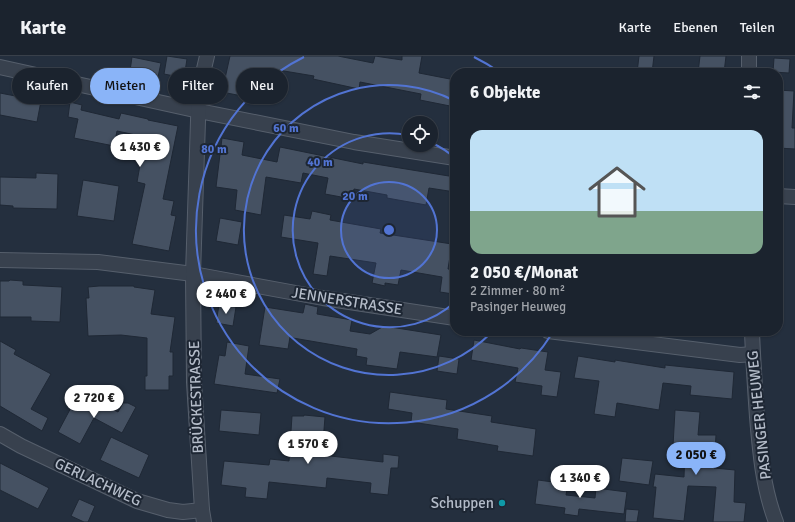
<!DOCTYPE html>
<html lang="de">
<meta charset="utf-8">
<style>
body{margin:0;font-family:Signika,sans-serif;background:#242b36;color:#f1f3f6;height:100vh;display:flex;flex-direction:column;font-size:15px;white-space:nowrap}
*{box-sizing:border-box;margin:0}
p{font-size:13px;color:#a0a4aa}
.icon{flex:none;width:22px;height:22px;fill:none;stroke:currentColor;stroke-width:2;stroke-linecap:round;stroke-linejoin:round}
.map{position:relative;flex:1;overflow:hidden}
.details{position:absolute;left:450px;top:12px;width:333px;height:268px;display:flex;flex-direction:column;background:#1b232e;border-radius:16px;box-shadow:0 1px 3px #0004,0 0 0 1px #39404a}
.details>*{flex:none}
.top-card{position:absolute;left:12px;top:12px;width:378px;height:36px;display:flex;gap:8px}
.buttons{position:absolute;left:402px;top:60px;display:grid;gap:8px}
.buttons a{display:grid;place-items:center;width:36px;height:36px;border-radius:50%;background:#1b232e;box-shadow:0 1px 3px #0004,0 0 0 1px #39404a;font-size:20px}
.price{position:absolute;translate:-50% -34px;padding:0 9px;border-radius:14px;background:#fff;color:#222;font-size:13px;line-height:26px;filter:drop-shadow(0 1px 2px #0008)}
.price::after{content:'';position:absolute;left:50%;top:24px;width:12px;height:9px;margin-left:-6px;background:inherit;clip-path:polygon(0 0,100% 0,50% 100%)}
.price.on{background:#8ab4f8;color:#111}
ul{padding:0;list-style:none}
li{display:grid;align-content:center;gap:8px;height:212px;padding:0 20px}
li span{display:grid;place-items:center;height:124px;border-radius:12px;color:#555}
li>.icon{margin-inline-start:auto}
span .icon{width:72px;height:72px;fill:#fffc;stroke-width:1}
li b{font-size:17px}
h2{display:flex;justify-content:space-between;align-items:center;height:48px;padding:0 20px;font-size:17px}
.pill{padding:0 14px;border-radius:18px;background:#1b232e;box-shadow:0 1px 3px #0004,0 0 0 1px #39404a;font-size:14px;line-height:36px}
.pill.on{background:#8ab4f8;color:#111}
header{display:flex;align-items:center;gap:24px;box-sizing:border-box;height:56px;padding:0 20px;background:#1b232e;border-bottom:1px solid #39404a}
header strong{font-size:19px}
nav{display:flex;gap:22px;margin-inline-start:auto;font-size:14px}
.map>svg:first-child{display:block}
.building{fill:#455162;stroke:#1f2835}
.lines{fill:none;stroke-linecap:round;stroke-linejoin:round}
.minor-casing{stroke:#565f6c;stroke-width:16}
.minor{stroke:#38414e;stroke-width:14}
.ring{fill:none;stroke:#5274d3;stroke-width:2}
.culture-dot{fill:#0f9aa8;stroke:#1d2633;stroke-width:1.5}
.labels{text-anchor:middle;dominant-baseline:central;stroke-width:4;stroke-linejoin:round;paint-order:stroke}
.street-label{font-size:15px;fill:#b4bcc9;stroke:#1d2633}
.poi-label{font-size:15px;fill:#b4bcc9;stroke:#1d2633;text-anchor:end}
.centre{fill:#5274d3;stroke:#1d2633;stroke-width:2}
.ring-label{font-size:12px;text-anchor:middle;font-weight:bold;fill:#5274d3;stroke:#1d2633;stroke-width:4;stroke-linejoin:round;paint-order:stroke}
</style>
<header>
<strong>Karte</strong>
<nav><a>Karte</a><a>Ebenen</a><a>Teilen</a></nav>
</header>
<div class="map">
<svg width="795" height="466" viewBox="0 0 795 466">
<rect width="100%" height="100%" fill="#242f3e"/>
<g class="building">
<path d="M167,0L187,3L184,22L164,18Z"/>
<path d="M230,0H338L373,7L375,0L402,4V0H422L419,17L455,24V51L420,44L421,38L360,26L359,33L313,23L314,20L278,14L272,46L222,36Z"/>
<path d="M639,0H654L652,17H637Z"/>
<path d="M700,0H726L724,17H698Z"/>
<path d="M132,1L161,7L158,21L130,15Z"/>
<path d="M774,2L790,3L789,17L773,16Z"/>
<path d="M778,34L794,35L792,72H795V93L778,92L781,51H778Z"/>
<path d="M0,37L41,45L37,66L0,59Z"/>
<path d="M70,46L82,49L81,54L119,63L121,57L148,63V64L178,70L163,143L174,145L171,159L176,160L169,195L132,188L145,128L137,126L145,81L117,75L114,90L74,82L78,63L68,61Z"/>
<path d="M222,82L244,86L242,99L277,106L280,91L363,108V106L455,121V136L429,132L426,149L387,142V139L354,133L352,143L325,138L328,122L303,117L301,127L266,121L261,159L235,154L237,134L216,131Z"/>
<path d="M36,117L58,118L57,153L13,152V150L0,149V121L36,122Z"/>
<path d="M83,124L119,130L114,165L77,160Z"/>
<path d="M312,155L331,159L330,164L381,173L380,177L452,188L448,213L455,214L453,238L440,236L442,221L401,214L398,229L385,227V230L372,227L376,207L330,200L327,220L313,218L318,187L281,181L284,159L310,163Z"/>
<path d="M220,162L242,166L238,189L216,185Z"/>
<path d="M10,224L23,225V229L62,231L60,266L31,265V261H0V225H9Z"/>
<path d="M99,230H134V231L155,234L151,258L175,261L170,296H173V320H169V334H145V320H147V282L121,279L88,280L86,242H89L88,231Z"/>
<path d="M305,248L318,251L317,258L352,264L350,275L370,278L384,270L441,279L437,301L400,296L397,313L366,309L367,302L356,300L357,293L293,282L290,281L288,293L259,289L265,251L303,257Z"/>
<path d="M219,249L236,251L233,270L216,267Z"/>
<path d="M474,284L520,293L521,292L548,296L545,314L561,316L557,341L541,339L542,330L515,326L518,312L471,304Z"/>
<path d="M0,285L16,294L14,298L51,318L31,353L48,362L42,375L0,350Z"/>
<path d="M227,286L249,290L245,318L280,323L277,337L214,328L219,299L225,300Z"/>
<path d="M439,300L459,303L457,318L437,315Z"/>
<path d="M578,300L615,306V304L665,312V309L734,316L732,343L690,339L691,330L663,327L659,354L617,347L615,361L594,358L599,325L574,322Z"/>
<path d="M390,336L447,344L446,353L492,360L491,366L536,373L533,400L497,395L498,390L457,383L458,373L411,366L412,357L388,353Z"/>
<path d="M75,344L96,355L101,347L118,356L123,347H128L136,351L122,377L94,362L80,388L58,376Z"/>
<path d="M221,354L261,357L259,379L219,375Z"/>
<path d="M675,354L700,356L698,379H716L714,412L735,414L734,446L746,447L744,466H713L716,431L688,430L684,465L653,462L656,431H653L655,418L684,421L685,391L673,390Z"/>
<path d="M304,359L325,361L322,399L383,406V398L399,400L398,412H391L388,439L370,437L371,427L327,422L326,432L269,426L267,443L245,441L246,432L221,429L224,405L269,409L270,403L289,405L292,360H304Z"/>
<path d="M111,381L149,399L139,422L100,404Z"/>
<path d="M622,402L653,405L649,429L619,425Z"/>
<path d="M0,407L49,432L38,453L0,434Z"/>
<path d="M538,424L568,428L566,439L595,442L596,432L627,436L624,458L579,453L578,460L564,458L565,452L535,448Z"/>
<path d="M79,443L95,450L88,466H84L71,460Z"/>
<path d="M626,453L639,454L637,466H625Z"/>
</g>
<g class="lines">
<g class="minor-casing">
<g id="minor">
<path d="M749,0V17"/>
<path d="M0,11L199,55L354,86L455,102"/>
<path d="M778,140L795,141"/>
<path d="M0,204L98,206L193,218L323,242L455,262"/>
<path d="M548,275L740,299L753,298"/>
<path d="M752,275C753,304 755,332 757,361C760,397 763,432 776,466"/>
<path d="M0,378L21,390L137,445L168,454L183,456L202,454"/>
<path d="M204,466L202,454L194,326L193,218L199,34L207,0"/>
</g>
</g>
<use href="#minor" class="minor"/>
</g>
<circle cx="389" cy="174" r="48" fill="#5274d3" fill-opacity=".12"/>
<g class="ring">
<circle cx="389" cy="174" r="48"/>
<path d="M455 246A97 97 0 1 1 408 79M432 87A97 97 0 0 1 455 102"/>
<path d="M492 276A145 145 0 1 1 455 45"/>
<path d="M553 276A193 193 0 1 1 304 1M474 1A193 193 0 0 1 501 17"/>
</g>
<circle class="culture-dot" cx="502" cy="447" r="4"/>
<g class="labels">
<g class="street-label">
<text transform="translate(347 245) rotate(9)">JENNERSTRASSE</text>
<text transform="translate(196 341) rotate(-92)">BRÜCKESTRASSE</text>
<text transform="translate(759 359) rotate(-96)">PASINGER HEUWEG</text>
<text transform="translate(98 426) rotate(25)">GERLACHWEG</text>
</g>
<g class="poi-label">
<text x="494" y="447">Schuppen</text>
</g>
</g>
<circle cx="389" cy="174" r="6" class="centre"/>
<g class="ring-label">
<text x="286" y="76">60 m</text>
<text x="214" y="97">80 m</text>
<text x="320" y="110">40 m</text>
<text x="355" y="144">20 m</text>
</g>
</svg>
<div class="buttons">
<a><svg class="icon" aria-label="locate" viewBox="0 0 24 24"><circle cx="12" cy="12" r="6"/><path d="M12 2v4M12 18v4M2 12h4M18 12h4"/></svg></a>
</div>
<b class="price" style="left:140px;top:112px">1 430 €</b>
<b class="price" style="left:226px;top:259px">2 440 €</b>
<b class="price" style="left:94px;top:363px">2 720 €</b>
<b class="price" style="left:308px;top:409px">1 570 €</b>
<b class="price on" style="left:696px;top:420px">2 050 €</b>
<b class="price" style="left:580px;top:443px">1 340 €</b>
<div class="top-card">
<a class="pill">Kaufen</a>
<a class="pill on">Mieten</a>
<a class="pill">Filter</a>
<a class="pill">Neu</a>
</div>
<section class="details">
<h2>6 Objekte<svg class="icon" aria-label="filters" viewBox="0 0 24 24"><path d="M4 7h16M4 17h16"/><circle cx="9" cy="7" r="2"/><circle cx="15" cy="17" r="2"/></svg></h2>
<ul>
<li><span style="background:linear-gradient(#bfe0f5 65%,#7fa58c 0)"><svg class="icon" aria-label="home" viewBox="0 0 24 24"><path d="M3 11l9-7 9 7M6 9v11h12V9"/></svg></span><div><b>2 050 €/Monat</b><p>2 Zimmer · 80 m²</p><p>Pasinger Heuweg</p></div></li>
</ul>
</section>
</div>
